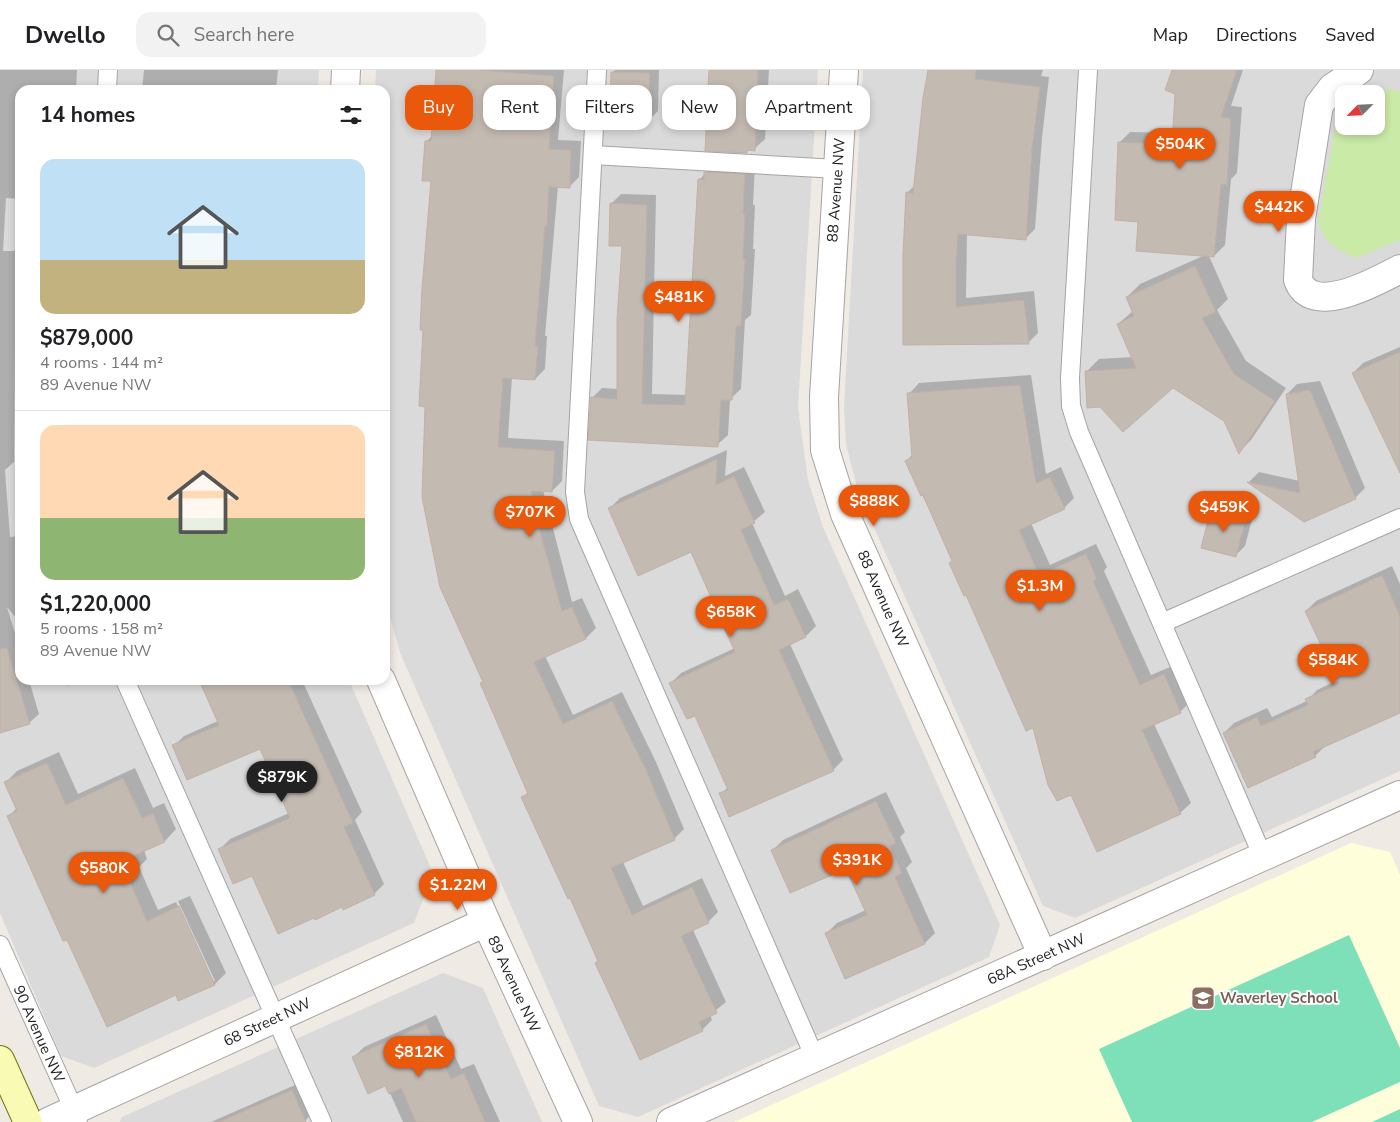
<!DOCTYPE html>
<meta charset="utf-8">
<style>
body{margin:0;font-family:"Nunito Sans",sans-serif;background:#f2f2f2;color:#202124;height:100vh;display:flex;flex-direction:column;font-size:19px;white-space:nowrap}
*{box-sizing:border-box;margin:0}
p{font-size:16px;color:#757577}
.icon{flex:none;width:28px;height:28px;fill:none;stroke:currentColor;stroke-width:2;stroke-linecap:round;stroke-linejoin:round}
.map{position:relative;flex:1;overflow:hidden}
.sheet{position:absolute;left:15px;top:15px;width:375px;height:600px;display:flex;flex-direction:column;background:#fff;border-radius:15px;box-shadow:0 2px 8px #0003}
.sheet>*{flex:none}
.banner{position:absolute;left:405px;top:15px;width:475px;height:45px;display:flex;gap:10px}
.needle{width:32px;rotate:246deg}
.controls{position:absolute;left:1335px;top:15px;display:grid;gap:10px}
.controls a{display:grid;place-items:center;width:50px;height:50px;border-radius:10px;background:#fff;box-shadow:0 2px 8px #0003;font-size:25px}
.price{position:absolute;translate:-50% -42px;padding:0 11px;border-radius:18px;background:#ea580c;color:#fff;font-size:16px;line-height:32px;filter:drop-shadow(0 1px 2px #0008)}
.price::after{content:'';position:absolute;left:50%;top:30px;width:15px;height:11px;margin-left:-8px;background:inherit;clip-path:polygon(0 0,100% 0,50% 100%)}
.price.on{background:#222;color:#fff}
ul{padding:0;list-style:none}
li{display:grid;align-content:center;gap:10px;height:265px;padding:0 25px}
li+li{border-top:1px solid #e0e0e0}
li span{display:grid;place-items:center;height:155px;border-radius:15px;color:#555}
li>.icon{margin-inline-start:auto}
span .icon{width:90px;height:90px;fill:#fffc;stroke-width:1}
li b{font-size:21px}
h2{display:flex;justify-content:space-between;align-items:center;height:60px;padding:0 25px;font-size:21px}
.tag{padding:0 18px;border-radius:15px;background:#fff;box-shadow:0 2px 8px #0003;font-size:18px;line-height:45px}
.tag.on{background:#ea580c;color:#fff}
header{display:flex;align-items:center;gap:30px;box-sizing:border-box;height:70px;padding:0 25px;background:#fff;border-bottom:1px solid #e0e0e0}
header strong{font-size:24px}
nav{display:flex;gap:28px;margin-inline-start:auto;font-size:18px}
.search{width:350px;height:45px;background:#f2f2f2;display:flex;align-items:center;gap:12px;box-sizing:border-box;padding:0 18px;border-radius:15px;color:#757577;font-size:19px}
.map>svg:first-child{display:block}
.residential{fill:#dbdada;fill-rule:evenodd}
.education{fill:#fffedb}
.grass{fill:#caeaa7}
.pitch{fill:#7ee0b8}
.shadow{fill:#0003}
.building{fill:#c3bab2;stroke:#c1b0a5}
.lines{fill:none;stroke-linecap:round;stroke-linejoin:round}
.service-casing{stroke:#a4a4a4;stroke-width:20}
.minor-casing{stroke:#a4a4a4;stroke-width:30}
.secondary-casing{stroke:#6c7602;stroke-width:30}
.service{stroke:#fff;stroke-width:18}
.minor{stroke:#fff;stroke-width:28}
.secondary{stroke:#f9fbb5;stroke-width:28}
.labels{text-anchor:middle;dominant-baseline:central;stroke-width:4;stroke-linejoin:round;paint-order:stroke}
.street-label{font-size:15px;fill:#1d1d1d;stroke:#fff}
.education-label{font-size:15px;font-weight:bold;fill:#785e54;stroke:#fff;text-anchor:start}
</style>
<header>
<strong>Dwello</strong>
<div class="search"><svg class="icon" aria-label="search" viewBox="0 0 24 24"><circle cx="10" cy="10" r="6"/><path d="M15 15l6 6"/></svg>Search here</div>
<nav><a>Map</a><a>Directions</a><a>Saved</a></nav>
</header>
<div class="map">
<svg width="1400" height="1052" viewBox="0 0 1400 1052">
<rect width="100%" height="100%" fill="#efeae3"/>
<g class="residential">
<path d="M0,0H319L318,20H20V610H349L433,803L414,853L94,998L61,986L0,843Z"/>
<path d="M376,0H818L798,338L808,410L823,457L1000,855L989,887L638,1047L599,1036L401,585L385,530V20H375Z"/>
<path d="M863,0H1400V701L1075,848L1043,836L859,424L846,375L844,337ZM1344,24H1376V56H1344Z"/>
<path d="M443,903L483,918L542,1052H120L122,1047Z"/>
</g>
<path class="education" d="M1351,773L1390,782L1400,805V1052H734Z"/>
<path class="grass" d="M1392,19L1400,22V170L1356,188L1340,181L1326,170L1318,153L1336,54L1344,38V56H1376V24H1364Z"/>
<g class="pitch">
<path d="M1349,865L1400,978V1012L1312,1052H1132L1099,979Z"/>
<path d="M1400,1039V1052H1372Z"/>
</g>
<g class="shadow">
<path d="M0,0H77L76,20H20V129L6,128L3,181H20V220L15,277L14,392L5,400L10,467L20,466V553L7,537L20,580V610H29L39,644L29,653L0,662Z"/>
<path d="M144,0H278L276,20H131H142Z"/>
<path d="M437,0H564L558,70L581,71L579,107L569,117L558,116L545,266H547L545,299L535,309L512,307L508,368L564,371L562,411L552,421L543,420L572,532L582,528L596,558L586,568L545,586L573,645L622,622L656,692L684,759L674,769L623,792L643,836L702,808L718,842L708,852L693,860L726,932L710,945L712,950L702,960L640,989L570,827L523,727L528,722L484,611L432,110L426,72L433,65Z"/>
<path d="M615,0H659L658,41L647,52L612,3Z"/>
<path d="M710,0H769L765,69L754,79H749L746,82Z"/>
<path d="M929,0H1043L1041,6L1049,7L1042,68L1035,159L1025,169L967,164L966,228L1034,221L1038,263L1028,273L904,274L907,123L915,115Z"/>
<path d="M1173,0H1243L1231,36L1242,37L1237,103L1231,109L1225,175L1214,186H1209L1228,229L1217,240L1246,291L1286,318L1251,370L1239,382L1225,351L1173,316L1086,302L1099,289L1133,287L1118,254L1133,241L1127,227L1140,214L1205,185L1140,151L1119,73L1130,62L1174,63L1176,23Z"/>
<path d="M716,92L755,95L753,135H755L753,179H755L751,245L745,250L741,319L730,329L728,365L717,375L592,328L602,318L618,319L624,175L611,134L621,124L656,125L652,324L687,325L699,110Z"/>
<path d="M1400,277V401L1353,303L1363,293Z"/>
<path d="M1031,305L1046,404L1061,397L1074,428L1064,438L1031,453L1050,495L1096,474L1107,497L1104,501L1151,605L1175,595L1191,631L1180,642L1154,654L1191,733L1180,743L1071,723L1034,657L906,391L913,384L909,324L919,313Z"/>
<path d="M1320,311L1365,418L1355,428L1304,450L1249,412L1259,402L1300,411L1287,324L1297,314Z"/>
<path d="M727,380L725,406L744,397L765,442L752,453L785,526L798,519L816,556L806,566L790,574L843,690L833,700L721,724L728,717L695,644L671,613L681,603L735,578L692,480L610,438L620,428Z"/>
<path d="M1222,429L1255,438L1245,476L1235,486L1212,439Z"/>
<path d="M1392,496L1400,514V642L1325,676L1315,686L1224,663L1234,653L1267,638L1272,647L1307,631L1317,620L1338,610L1306,541L1316,531Z"/>
<path d="M63,610H76L68,616Z"/>
<path d="M200,610H302L362,742L355,750L384,814L374,824L343,836L252,805L220,779L230,769L289,743L260,677L174,676L184,666L218,651Z"/>
<path d="M59,682L78,724L135,698L153,738L164,733L176,759L165,771L144,780L147,789L139,797L158,840L176,832L212,911H215L178,831L190,826L226,903L215,914L176,924L9,746L17,738L5,713L17,701Z"/>
<path d="M886,722L905,762L900,767L912,792L906,798L935,863L925,873L846,907L827,863L837,853L866,840L847,797L773,780L783,770Z"/>
<path d="M436,945L461,999L474,994L500,1052H403L386,1014L354,987L364,977Z"/>
<path d="M302,1012L314,1041L305,1051L211,1052Z"/>
</g>
<g class="building">
<path d="M436,0H479L554,6L549,79L571,80L570,118L549,117L547,156H545L535,276H538L535,310L503,308L498,377L555,381L552,422L531,421L538,454L562,541L572,537L586,569L534,592L563,654L612,631L647,702L675,770L611,798L632,845L692,817L709,853L681,866L717,943L699,952L703,961L640,990L595,893L598,891L570,828L568,829L521,727L528,724L480,613L483,612L440,517L422,427L425,337L419,336L423,260H420L422,219L431,111H422L425,71H431Z"/>
<path d="M709,0H758L755,81L747,80V83L705,81Z"/>
<path d="M928,0H976L975,9L1040,17L1032,79L1026,170L958,164L956,190V237L1024,230L1029,274L903,275V185L906,122L913,123L923,28Z"/>
<path d="M1172,0H1237L1221,47L1231,48L1227,115L1221,114L1214,187L1136,181L1138,152L1115,150L1118,72L1172,74L1175,24L1165,20Z"/>
<path d="M611,2L650,3L648,53L610,52Z"/>
<path d="M704,102L745,104L743,144L745,145L743,189H745L741,256H736L732,330H721L718,377L588,370L591,327L617,329V250L622,176H609L610,133L647,135L642,334L685,335L698,109L704,110Z"/>
<path d="M1195,196L1216,242L1202,248L1234,304L1275,331L1239,384L1224,351L1173,318L1123,362L1100,337L1087,338L1085,301L1136,298L1117,254L1134,246L1126,227Z"/>
<path d="M1400,282V403L1352,303Z"/>
<path d="M1020,315L1036,413L1050,407L1065,439L1019,460L1039,505L1086,484L1097,509L1093,511L1140,615L1164,604L1181,643L1142,660L1181,744L1097,782L1071,725L1057,731L1048,715L1033,658L1026,661L966,525L964,526L949,493L952,491L923,425L921,426L905,391L912,387L907,323Z"/>
<path d="M1310,320L1356,429L1304,452L1247,412L1300,423L1286,324Z"/>
<path d="M717,389L716,415L734,406L755,453L741,460L774,535L788,529L806,567L779,580L834,701L729,747L719,723L728,720L695,646L687,649L669,613L735,582L691,482L638,506L608,438Z"/>
<path d="M1211,439L1246,448L1236,487L1201,478Z"/>
<path d="M1382,505L1400,546V643L1313,682L1316,687L1248,718L1223,663L1257,647L1261,656L1308,635L1305,629L1339,614L1305,541Z"/>
<path d="M7,578L30,654L0,663V579Z"/>
<path d="M199,610H288L353,753L344,757L375,825L343,840L342,837L315,850L314,848L278,864L252,806L233,814L218,779L290,748L260,679L187,710L172,675L219,655Z"/>
<path d="M47,693L66,735L123,708L142,748L153,743L165,772L131,787L137,801L127,805L147,851L179,836L215,915L178,931L176,925L107,957L67,870L63,871L7,746L17,741L4,712Z"/>
<path d="M876,731L896,773L890,776L902,803L895,807L925,874L845,909L825,863L867,845L846,799L790,823L771,780Z"/>
<path d="M426,954L451,1009L464,1003L485,1052H416L401,1018L389,1024L385,1016L368,1024L352,987Z"/>
<path d="M292,1020L306,1052H219Z"/>
</g>
<g class="lines">
<g class="service-casing">
<g id="service">
<path d="M597,0L575,422L579,449L815,988"/>
<path d="M1088,0L1070,308L1071,336L1079,362L1263,787"/>
<path d="M107,20L108,0"/>
<path d="M593,85L838,99"/>
<path d="M1162,553L1400,448"/>
<path d="M125,610L322,1052"/>
<path d="M0,875L78,1049"/>
</g>
</g>
<g class="minor-casing">
<g id="minor">
<path d="M844,0L824,327L825,380L845,444L1043,886"/>
<path d="M1359,0L1332,18L1319,35L1301,149L1298,210C1312,248 1377,211 1400,199"/>
<path d="M345,20L346,0"/>
<path d="M381,610L486,852L578,1052"/>
<path d="M48,1052L486,852"/>
<path d="M671,1052L1400,725"/>
</g>
</g>
<g class="secondary-casing">
<path id="secondary" d="M0,990L28,1052"/>
</g>
<use href="#service" class="service"/>
<use href="#minor" class="minor"/>
<use href="#secondary" class="secondary"/>
</g>
<defs>
<g id="school-square" transform="scale(1.25)"><rect x="-9" y="-9" width="18" height="18" rx="4" fill="#8d6e63" stroke="#fff"/><path d="M0-5L7-2L0 1L-7-2ZM-4 1L0 2.5L4 1V4Q0 6-4 4Z" fill="#fff"/></g>
</defs>
<g fill-rule="evenodd">
<use href="#school-square" x="1203" y="928"/>
</g>
<g class="labels">
<g class="street-label">
<text transform="translate(836 120) rotate(-86)">88 Avenue NW</text>
<text transform="translate(883 529) rotate(66)">88 Avenue NW</text>
<text transform="translate(1036 889) rotate(-24)">68A Street NW</text>
<text transform="translate(514 914) rotate(65)">89 Avenue NW</text>
<text transform="translate(267 952) rotate(-25)">68 Street NW</text>
<text transform="translate(39 964) rotate(66)">90 Avenue NW</text>
</g>
<g class="education-label">
<text x="1220" y="928">Waverley School</text>
</g>
</g>
</svg>
<div class="controls">
<a><svg class="needle" viewBox="-14 -14 28 28"><path d="M0-13l5 13h-10z" fill="#e53935"/><path d="M0 13l5-13h-10z" fill="#757577"/></svg></a>
</div>
<b class="price" style="left:1180px;top:100px">$504K</b>
<b class="price" style="left:1279px;top:163px">$442K</b>
<b class="price" style="left:679px;top:253px">$481K</b>
<b class="price" style="left:874px;top:457px">$888K</b>
<b class="price" style="left:1224px;top:463px">$459K</b>
<b class="price" style="left:530px;top:468px">$707K</b>
<b class="price" style="left:1040px;top:542px">$1.3M</b>
<b class="price" style="left:731px;top:568px">$658K</b>
<b class="price" style="left:1333px;top:616px">$584K</b>
<b class="price on" style="left:282px;top:733px">$879K</b>
<b class="price" style="left:857px;top:816px">$391K</b>
<b class="price" style="left:104px;top:824px">$580K</b>
<b class="price" style="left:458px;top:841px">$1.22M</b>
<b class="price" style="left:419px;top:1008px">$812K</b>
<div class="banner">
<a class="tag on">Buy</a>
<a class="tag">Rent</a>
<a class="tag">Filters</a>
<a class="tag">New</a>
<a class="tag">Apartment</a>
</div>
<section class="sheet">
<h2>14 homes<svg class="icon" aria-label="filters" viewBox="0 0 24 24"><path d="M4 7h16M4 17h16"/><circle cx="9" cy="7" r="2"/><circle cx="15" cy="17" r="2"/></svg></h2>
<ul>
<li><span style="background:linear-gradient(#bfe0f5 65%,#c2b280 0)"><svg class="icon" aria-label="home" viewBox="0 0 24 24"><path d="M3 11l9-7 9 7M6 9v11h12V9"/></svg></span><div><b>$879,000</b><p>4 rooms · 144 m²</p><p>89 Avenue NW</p></div></li>
<li><span style="background:linear-gradient(#ffd9b3 60%,#8fb573 0)"><svg class="icon" aria-label="home" viewBox="0 0 24 24"><path d="M3 11l9-7 9 7M6 9v11h12V9"/></svg></span><div><b>$1,220,000</b><p>5 rooms · 158 m²</p><p>89 Avenue NW</p></div></li>
</ul>
</section>
</div>
